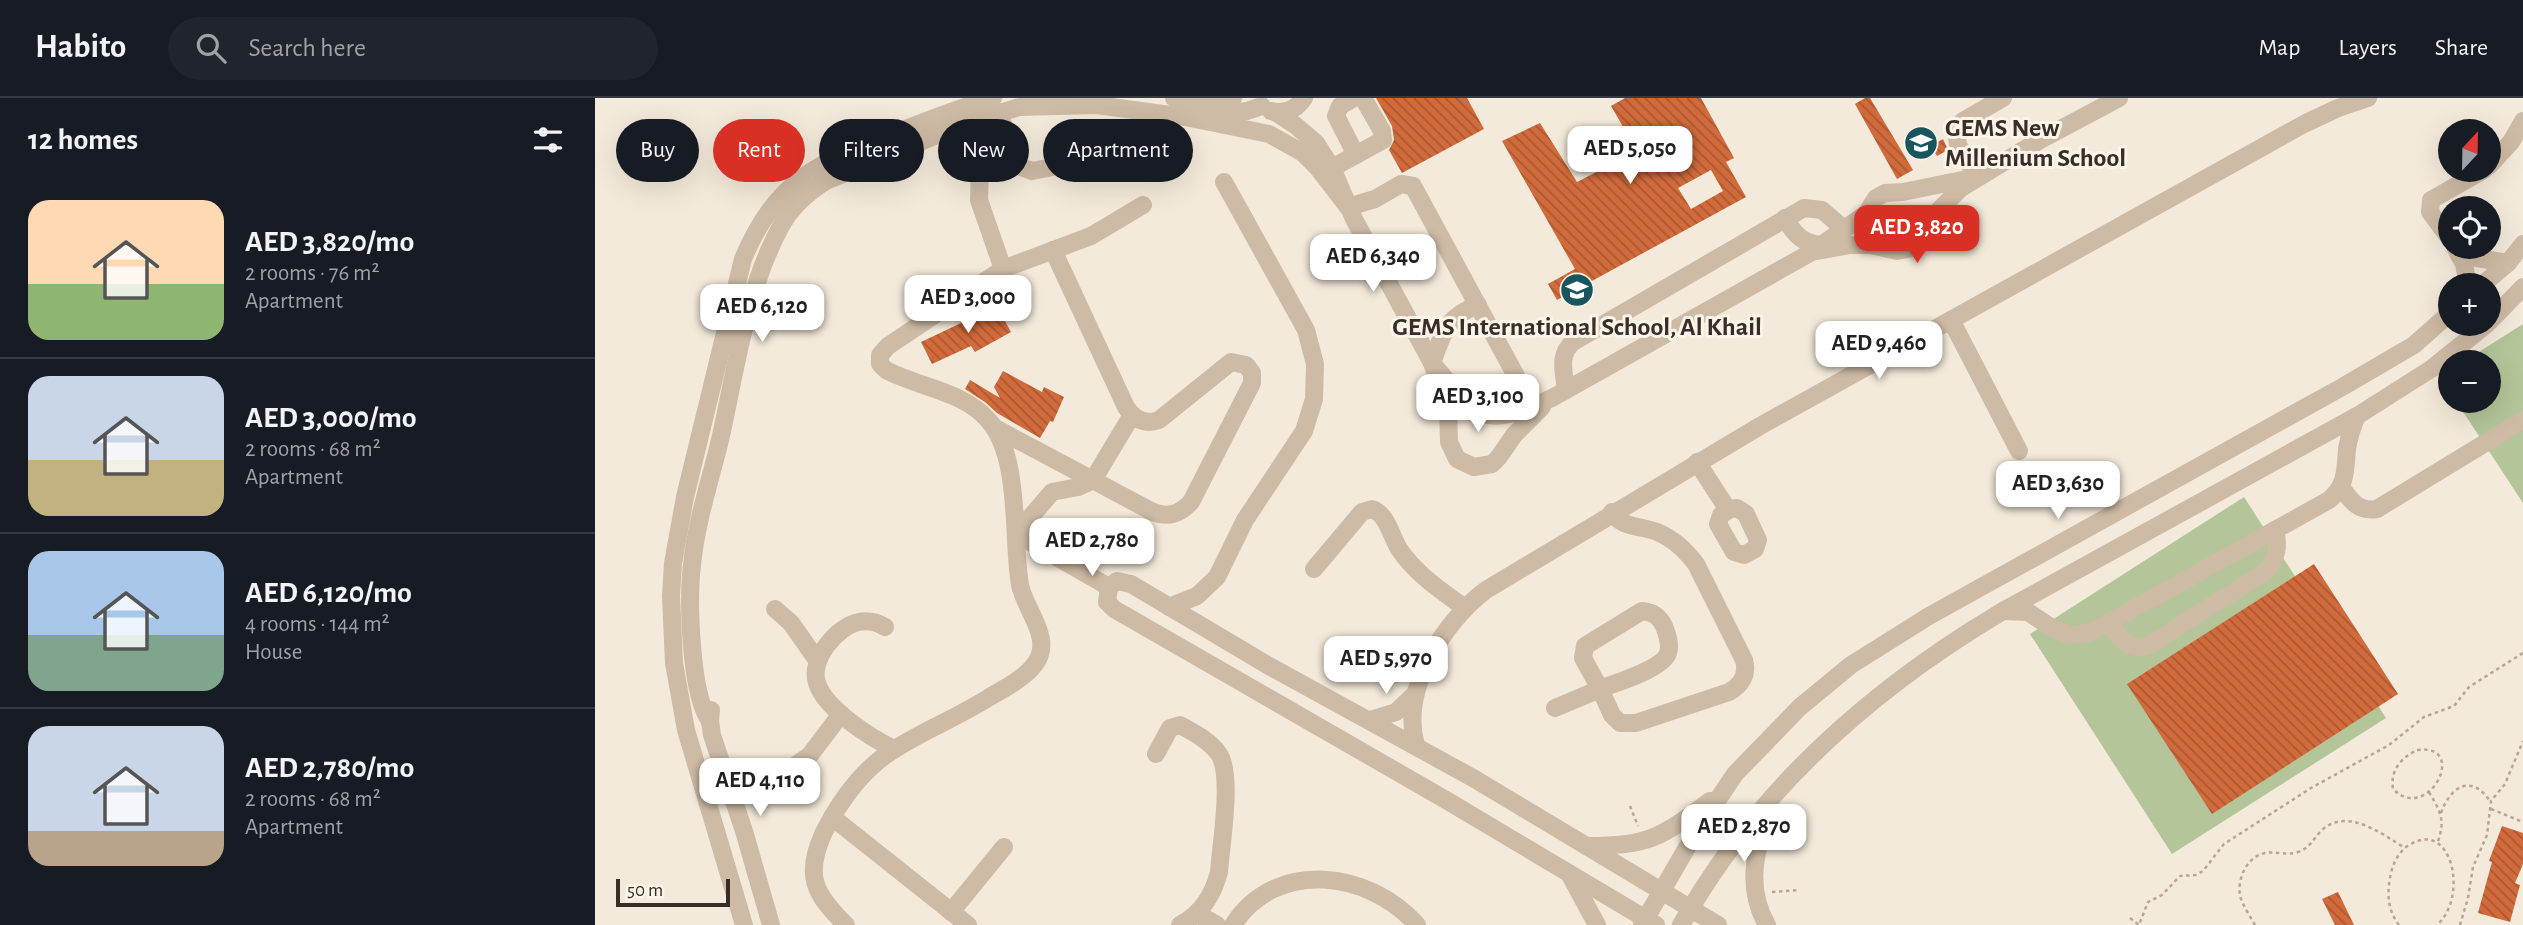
<!DOCTYPE html>
<meta charset="utf-8">
<style>
body{margin:0;font-family:"Alegreya Sans",sans-serif;background:#20242c;color:#f1f3f6;height:100vh;display:flex;flex-direction:column;font-size:26px;white-space:nowrap}
*{box-sizing:border-box;margin:0}
p{font-size:23px;color:#9ea1a6}
.icon{flex:none;width:38px;height:38px;fill:none;stroke:currentColor;stroke-width:2;stroke-linecap:round;stroke-linejoin:round}
.map{position:relative;flex:1;overflow:hidden}
.sheet{display:flex;flex-direction:column;background:#171b24;width:595px}
.sheet>*{flex:none}
.top-card{position:absolute;left:21px;top:21px;width:665px;height:63px;display:flex;gap:14px}
.needle{width:46px;rotate:22deg}
.tools{position:absolute;left:1843px;top:21px;display:grid;gap:14px}
.tools a{display:grid;place-items:center;width:63px;height:63px;border-radius:50%;background:#171b24;box-shadow:0 7px 28px #0002;font-size:35px}
.scale{position:absolute;left:21px;bottom:18px;width:114px;box-sizing:border-box;padding-left:7px;border:4px solid #392e27;border-top:0;font-size:19px;line-height:24px;white-space:nowrap;color:#392e27;-webkit-text-stroke:5px #fbf4e8;paint-order:stroke}
.price{position:absolute;translate:-50% -60px;padding:0 16px;border-radius:14px;background:#fff;color:#222;font-size:23px;line-height:46px;filter:drop-shadow(0 2px 4px #0008)}
.price::after{content:'';position:absolute;left:50%;top:42px;width:21px;height:16px;margin-left:-10px;background:inherit;clip-path:polygon(0 0,100% 0,50% 100%)}
.price.active{background:#d93025;color:#fff}
ul{padding:0;list-style:none}
li{display:flex;align-items:center;gap:21px;height:175px;padding:0 28px}
li+li{border-top:2px solid #363941}
li span{display:grid;place-items:center;flex:none;width:196px;height:140px;border-radius:21px;color:#555}
li>.icon{margin-inline-start:auto}
span .icon{width:84px;height:84px;fill:#fffc;stroke-width:1}
li b{font-size:30px}
h2{display:flex;justify-content:space-between;align-items:center;height:84px;padding:0 28px;font-size:30px}
.tag{padding:0 24px;border-radius:32px;background:#171b24;box-shadow:0 7px 28px #0002;font-size:24px;line-height:63px}
.tag.active{background:#d93025;color:#fff}
header{display:flex;align-items:center;gap:42px;box-sizing:border-box;height:98px;padding:0 35px;background:#171b24;border-bottom:2px solid #363941}
header strong{font-size:33px}
nav{display:flex;gap:38px;margin-inline-start:auto;font-size:24px}
.search{width:490px;height:63px;background:#20242c;display:flex;align-items:center;gap:18px;box-sizing:border-box;padding:0 24px;border-radius:38px;color:#9ea1a6;font-size:26px}
main{display:flex;flex:1;min-height:0}
.map>svg:first-child{display:block}
.green{fill:#b3c599}
.building{fill:url(#building-back-hatch);fill-rule:evenodd}
.lines{fill:none;stroke-linecap:round;stroke-linejoin:round}
.path{stroke:#baa58f;stroke-width:2.5;stroke-dasharray:3.5 3.5;stroke-linecap:butt}
.minor{stroke:#cebba5;stroke-width:18}
.labels{text-anchor:middle;dominant-baseline:central;stroke-width:6;stroke-linejoin:round;paint-order:stroke}
.poi-label{font-size:26px;font-weight:bold;fill:#392e27;stroke:#fbf4e8;text-anchor:start}
</style>
<header>
<strong>Habito</strong>
<div class="search"><svg class="icon" aria-label="search" viewBox="0 0 24 24"><circle cx="10" cy="10" r="6"/><path d="M15 15l6 6"/></svg>Search here</div>
<nav><a>Map</a><a>Layers</a><a>Share</a></nav>
</header>
<main>
<section class="sheet">
<h2>12 homes<svg class="icon" aria-label="filters" viewBox="0 0 24 24"><path d="M4 7h16M4 17h16"/><circle cx="9" cy="7" r="2"/><circle cx="15" cy="17" r="2"/></svg></h2>
<ul>
<li><span style="background:linear-gradient(#ffd9b3 60%,#8fb573 0)"><svg class="icon" aria-label="home" viewBox="0 0 24 24"><path d="M3 11l9-7 9 7M6 9v11h12V9"/></svg></span><div><b>AED 3,820/mo</b><p>2 rooms · 76 m²</p><p>Apartment</p></div></li>
<li><span style="background:linear-gradient(#c9d6e8 60%,#c2b280 0)"><svg class="icon" aria-label="home" viewBox="0 0 24 24"><path d="M3 11l9-7 9 7M6 9v11h12V9"/></svg></span><div><b>AED 3,000/mo</b><p>2 rooms · 68 m²</p><p>Apartment</p></div></li>
<li><span style="background:linear-gradient(#a9c7e8 60%,#7fa58c 0)"><svg class="icon" aria-label="home" viewBox="0 0 24 24"><path d="M3 11l9-7 9 7M6 9v11h12V9"/></svg></span><div><b>AED 6,120/mo</b><p>4 rooms · 144 m²</p><p>House</p></div></li>
<li><span style="background:linear-gradient(#c9d6e8 75%,#b9a48a 0)"><svg class="icon" aria-label="home" viewBox="0 0 24 24"><path d="M3 11l9-7 9 7M6 9v11h12V9"/></svg></span><div><b>AED 2,780/mo</b><p>2 rooms · 68 m²</p><p>Apartment</p></div></li>
</ul>
</section>
<div class="map">
<svg width="1928" height="827" viewBox="0 0 1928 827">
<defs>
<pattern id="building-back-hatch" width="6" height="6" patternUnits="userSpaceOnUse" patternTransform="scale(1.75)"><rect width="6" height="6" fill="#d26b3b"/><path d="M-1 5l2 2M0 0l6 6M5-1l2 2" fill="none" stroke="#ab5832"/></pattern>
</defs>
<rect width="100%" height="100%" fill="#f4eadb"/>
<g class="green">
<path d="M1928,226V405L1861,303H1894V264H1868Z"/>
<path d="M1649,399L1791,620L1577,756L1435,536Z"/>
</g>
<g class="building">
<path d="M781,0H872L889,31L807,75L794,52L799,42L797,28Z"/>
<path d="M1030,0H1106L1139,60L1131,64L1151,99L962,202L953,186L980,171L907,43L945,25L982,84L1042,53L1016,8ZM1116,72L1128,93L1096,111L1083,90Z"/>
<path d="M1270,0H1275L1318,72L1302,81L1260,6Z"/>
<path d="M1348,41L1353,52L1342,58L1336,48Z"/>
<path d="M400,205L416,234L380,254L376,248L337,266L326,244L364,226Z"/>
<path d="M408,273L447,294L449,289L469,299L458,324L455,323L445,340L402,315L390,304L370,291L375,282L405,300L399,289Z"/>
<path d="M1719,466L1803,596L1617,716L1532,586Z"/>
<path d="M1907,728L1928,735V766L1920,785L1925,787L1915,824L1883,815L1897,764L1894,763Z"/>
<path d="M1743,794L1759,827H1740L1727,801Z"/>
</g>
<g class="lines">
<g class="path">
<path d="M1822,652C1875,645 1833,727 1798,691C1795,672 1806,660 1822,652Z"/>
<path d="M1834,694C1846,715 1851,722 1842,746"/>
<path d="M1035,708L1043,728"/>
<path d="M1896,711L1928,724"/>
<path d="M1846,715C1855,689 1876,675 1895,703"/>
<path d="M1177,794L1204,792"/>
<path d="M1535,820L1544,827L1553,804L1567,797L1585,778L1601,777L1608,773L1629,746L1716,690L1794,647L1829,619L1859,608L1874,589L1928,555"/>
<path d="M1660,827C1655,818 1648,808 1645,798C1642,780 1652,759 1670,755C1681,753 1692,758 1703,754C1715,750 1718,741 1726,733C1751,708 1787,736 1810,750"/>
<path d="M1804,827C1793,813 1792,797 1795,780C1797,767 1803,754 1814,747C1857,720 1874,799 1842,827"/>
<path d="M1865,827L1873,800L1878,769L1892,737L1896,703L1910,686L1928,643"/>
</g>
<g class="minor">
<path d="M579,0L609,5L638,0"/>
<path d="M759,0L745,8L741,18L761,57"/>
<path d="M385,10L400,52L411,56L423,68L437,73L569,48"/>
<path d="M676,13C690,16 701,12 709,0"/>
<path d="M368,14L385,72L384,102L408,171"/>
<path d="M680,14L700,27L721,45L737,70L759,121L837,265L853,311L854,344L862,361L879,369L897,366L904,359L919,337L947,309"/>
<path d="M618,18L652,13L667,8"/>
<path d="M406,22C411,33 420,45 411,56"/>
<path d="M1894,68L1916,44L1928,23"/>
<path d="M737,70L788,42L787,33L768,0"/>
<path d="M1382,79L1363,47L1361,31L1368,23L1408,0"/>
<path d="M753,109L780,101L806,86L818,88L921,278"/>
<path d="M1190,120C1199,136 1207,145 1225,147"/>
<path d="M1855,141L1835,114L1836,102L1889,72"/>
<path d="M1861,151L1869,166L1873,187"/>
<path d="M1222,153L1255,147H1276L1302,153L1313,151L1322,145L1328,136L1330,126L1366,90L1445,42L1524,0"/>
<path d="M1864,157L1913,165"/>
<path d="M1887,187L1913,165L1928,146"/>
<path d="M1356,222L1424,353"/>
<path d="M1894,224L1928,189"/>
<path d="M837,265C885,321 884,332 957,300L1215,155L1271,116L1281,100L1290,95L1308,94L1382,79"/>
<path d="M837,265C848,235 851,219 883,207"/>
<path d="M971,292C969,274 963,257 978,244L1209,110L1227,112L1249,131"/>
<path d="M400,330L556,413C571,420 584,417 596,404L657,285V275L651,267L636,264L564,322C550,327 539,322 531,309L458,152"/>
<path d="M1102,364L1133,412"/>
<path d="M1746,389C1756,403 1763,414 1782,411L1928,322"/>
<path d="M1142,410L1151,416L1163,442L1160,451L1149,457L1139,454L1123,426L1126,417L1135,411Z"/>
<path d="M719,471L767,414L777,411C792,416 796,438 804,451C821,476 845,492 870,510"/>
<path d="M514,489L421,436L457,394L483,389L498,382L537,317"/>
<path d="M574,509L602,498L622,479L650,422L709,333L719,301L720,266L711,232L629,84"/>
<path d="M180,511L196,525L222,562"/>
<path d="M1408,513L1433,514L1457,530L1475,537L1493,535L1513,525L1734,402C1752,387 1750,372 1752,351C1754,339 1757,329 1762,318"/>
<path d="M1513,525C1525,539 1535,557 1556,546L1671,473C1682,460 1684,448 1680,432"/>
<path d="M290,529C282,524 273,522 264,524C242,528 214,562 222,585C230,611 276,640 299,651"/>
<path d="M960,610L1005,591L988,560L990,548L1047,513C1058,514 1064,518 1069,528C1072,536 1076,546 1073,555C1068,571 1020,585 1005,591L1017,617L1025,625H1041L1134,594C1147,587 1153,576 1149,562L1101,466C1090,452 1079,441 1062,434C1045,427 1028,431 1017,414"/>
<path d="M116,612L115,623L117,637L149,733L176,827"/>
<path d="M775,622L801,614L820,596"/>
<path d="M115,623C95,596 93,501 97,467C101,425 115,383 125,342C141,271 151,192 186,128C197,108 212,95 231,83L371,25L424,9L502,7L590,19L674,36L708,55L723,70L753,109"/>
<path d="M821,647C805,593 848,524 891,492L1165,328L1709,26L1743,10L1773,0"/>
<path d="M561,656L575,630L585,627C598,634 615,643 624,656C638,677 626,746 624,774C618,797 607,815 585,827"/>
<path d="M198,669L215,657L246,616"/>
<path d="M237,719L373,827"/>
<path d="M991,748C1054,748 1065,740 1115,703"/>
<path d="M976,779L1002,827"/>
<path d="M356,814L409,749"/>
<path d="M602,816L622,827"/>
<path d="M149,827L91,632L79,565L76,498L78,465L90,399L148,161C182,80 225,64 303,34C334,22 366,9 398,0"/>
<path d="M251,827C219,796 209,777 229,734C246,701 268,670 300,651C330,632 363,619 393,600C408,591 429,581 440,566C459,541 430,512 425,487C417,440 426,360 394,323C369,293 325,290 291,272L285,266V257L293,248L408,171L496,138L548,107"/>
<path d="M638,827C681,760 775,773 822,827"/>
<path d="M1047,827L1101,734L1140,676L1205,609L1256,567L1334,518L1749,288L1819,247L1855,215"/>
<path d="M1061,827L851,702L519,511L512,504L514,489L522,483L536,486L674,568L878,680L1123,827"/>
<path d="M1086,827C1161,693 1278,590 1408,513L1762,318L1836,271L1892,226"/>
<path d="M1172,827C1149,787 1162,750 1174,709"/>
</g>
</g>
<defs>
<g id="school-disc" transform="scale(1.75)"><circle r="9.5" fill="#18555f" stroke="#fbf4e8"/><path d="M0-5L7-2L0 1L-7-2ZM-4 1L0 2.5L4 1V4Q0 6-4 4Z" fill="#fff"/></g>
</defs>
<g fill-rule="evenodd">
<use href="#school-disc" x="1326" y="45"/>
<use href="#school-disc" x="982" y="192"/>
</g>
<g class="labels">
<g class="poi-label">
<text x="1350" y="30">GEMS New<tspan x="1350" dy="30">Millenium School</tspan></text>
<text x="982" y="229" text-anchor="middle">GEMS International School, Al Khail</text>
</g>
</g>
</svg>
<div class="tools">
<a><svg class="needle" viewBox="-14 -14 28 28"><path d="M0-13l5 13h-10z" fill="#e53935"/><path d="M0 13l5-13h-10z" fill="#9ea1a6"/></svg></a>
<a><svg class="icon" aria-label="locate" viewBox="0 0 24 24"><circle cx="12" cy="12" r="6"/><path d="M12 2v4M12 18v4M2 12h4M18 12h4"/></svg></a>
<a>+</a>
<a>−</a>
</div>
<div class="scale">50 m</div>
<b class="price" style="left:1035px;top:88px">AED 5,050</b>
<b class="price active" style="left:1322px;top:167px">AED 3,820</b>
<b class="price" style="left:778px;top:196px">AED 6,340</b>
<b class="price" style="left:373px;top:237px">AED 3,000</b>
<b class="price" style="left:167px;top:246px">AED 6,120</b>
<b class="price" style="left:1284px;top:283px">AED 9,460</b>
<b class="price" style="left:883px;top:336px">AED 3,100</b>
<b class="price" style="left:1463px;top:423px">AED 3,630</b>
<b class="price" style="left:497px;top:480px">AED 2,780</b>
<b class="price" style="left:791px;top:598px">AED 5,970</b>
<b class="price" style="left:165px;top:720px">AED 4,110</b>
<b class="price" style="left:1149px;top:766px">AED 2,870</b>
<div class="top-card">
<a class="tag">Buy</a>
<a class="tag active">Rent</a>
<a class="tag">Filters</a>
<a class="tag">New</a>
<a class="tag">Apartment</a>
</div>
</div>
</main>
